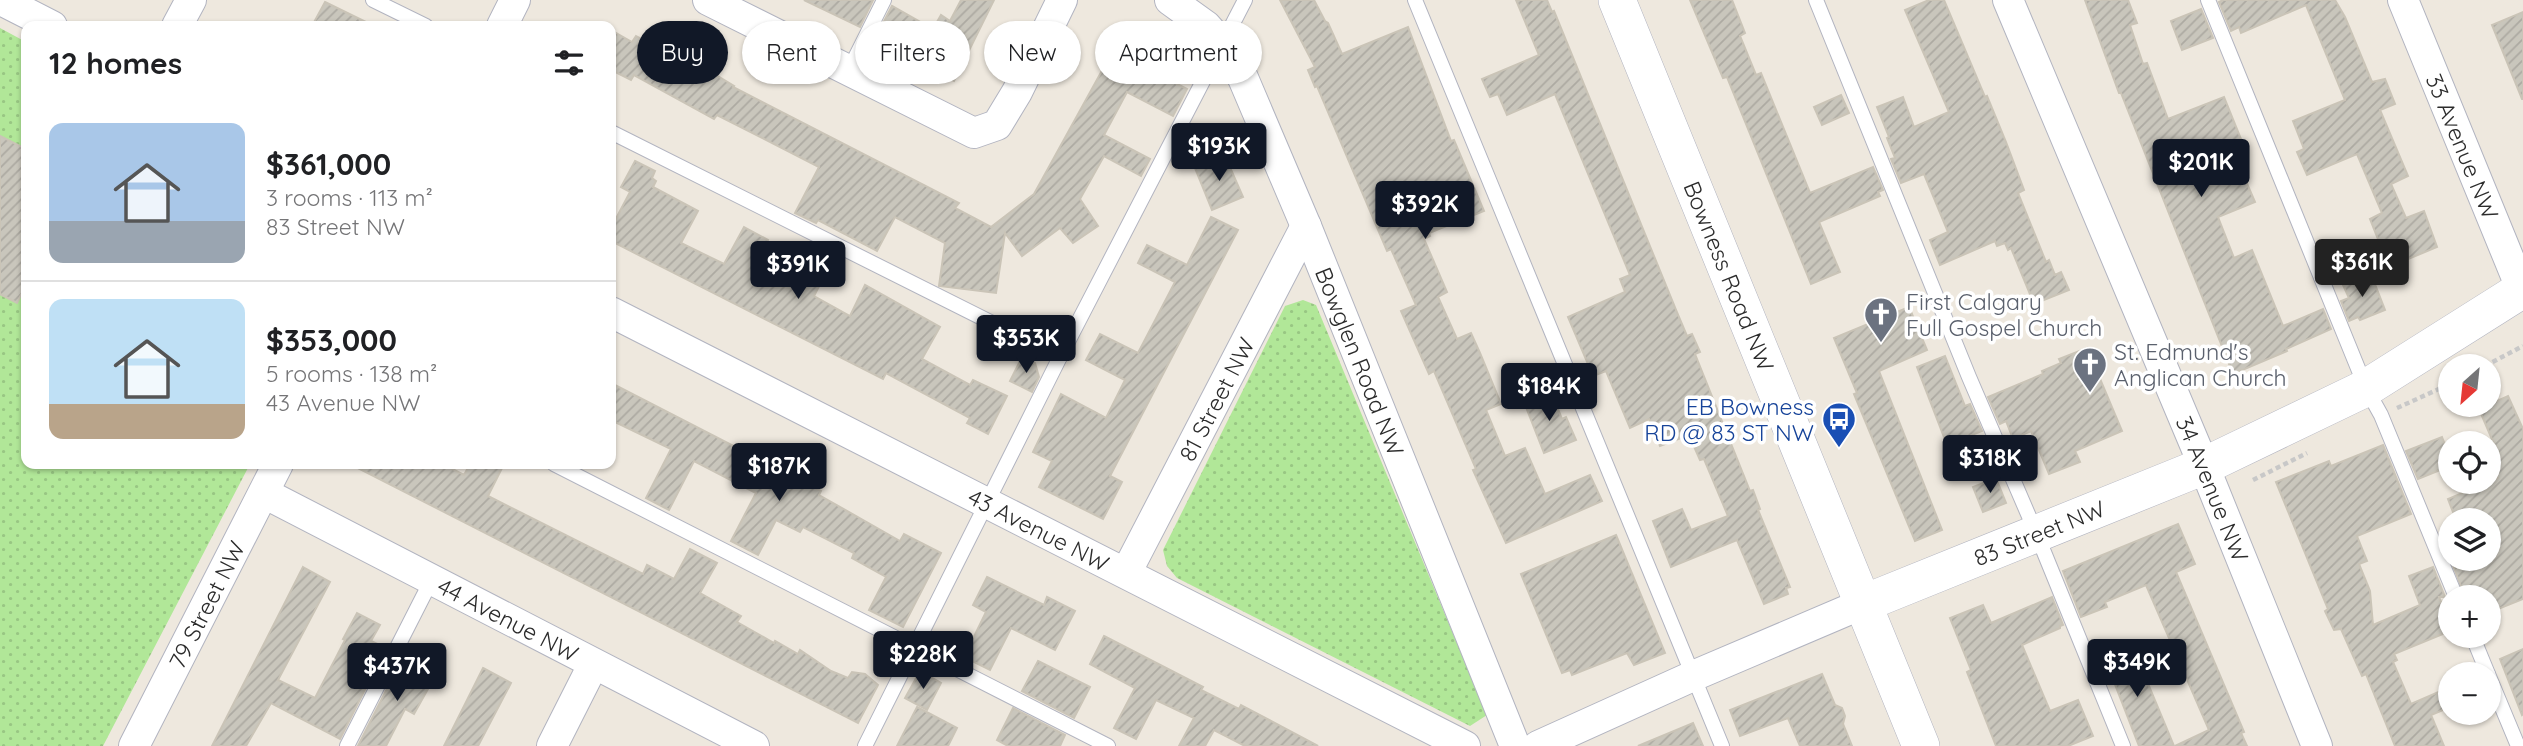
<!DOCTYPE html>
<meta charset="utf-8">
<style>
body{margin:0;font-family:Quicksand,sans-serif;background:#f6f6f6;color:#202124;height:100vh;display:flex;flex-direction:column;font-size:26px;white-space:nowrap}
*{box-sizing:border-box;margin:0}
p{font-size:23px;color:#757577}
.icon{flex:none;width:38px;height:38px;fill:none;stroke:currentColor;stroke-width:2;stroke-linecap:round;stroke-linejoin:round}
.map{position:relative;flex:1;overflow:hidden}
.drawer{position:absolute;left:21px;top:21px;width:595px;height:448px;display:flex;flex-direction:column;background:#fff;border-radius:14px;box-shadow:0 2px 5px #0004}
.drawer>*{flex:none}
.hud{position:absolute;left:637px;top:21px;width:665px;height:63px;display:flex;gap:14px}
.needle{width:46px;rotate:207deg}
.controls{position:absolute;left:2438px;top:354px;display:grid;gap:14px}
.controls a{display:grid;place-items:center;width:63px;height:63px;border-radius:50%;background:#fff;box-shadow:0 2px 5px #0004;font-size:35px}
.price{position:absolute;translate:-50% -60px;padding:0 16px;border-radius:7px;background:#111827;color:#fff;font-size:23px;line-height:46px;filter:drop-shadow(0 2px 4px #0008)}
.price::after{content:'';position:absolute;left:50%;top:42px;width:21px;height:16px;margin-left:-10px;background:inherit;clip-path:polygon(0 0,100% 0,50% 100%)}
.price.selected{background:#222;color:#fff}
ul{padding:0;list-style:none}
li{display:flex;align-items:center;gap:21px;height:175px;padding:0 28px}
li+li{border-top:2px solid #e0e0e0}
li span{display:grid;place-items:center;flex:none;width:196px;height:140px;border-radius:14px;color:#555}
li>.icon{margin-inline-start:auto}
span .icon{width:84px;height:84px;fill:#fffc;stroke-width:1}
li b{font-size:30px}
h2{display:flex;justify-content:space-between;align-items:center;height:84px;padding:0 28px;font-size:30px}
.pill{padding:0 24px;border-radius:32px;background:#fff;box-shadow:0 2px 5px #0004;font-size:24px;line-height:63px}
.pill.selected{background:#111827;color:#fff}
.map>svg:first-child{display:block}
.park{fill:url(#park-dots)}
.building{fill:url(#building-hatch);stroke:#cac4b7;stroke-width:2}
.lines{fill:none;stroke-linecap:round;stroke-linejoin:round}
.service-casing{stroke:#b2b4c0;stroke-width:16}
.minor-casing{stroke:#b2b4c0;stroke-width:32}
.tertiary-casing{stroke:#b2b4c0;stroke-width:38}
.path{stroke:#c8c8c8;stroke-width:4.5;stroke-dasharray:5 3.5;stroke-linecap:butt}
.service{stroke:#fff;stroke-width:14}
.minor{stroke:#fff;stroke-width:30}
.tertiary{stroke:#fff;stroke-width:37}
.labels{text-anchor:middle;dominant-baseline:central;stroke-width:7;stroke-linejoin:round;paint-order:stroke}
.street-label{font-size:23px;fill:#2c2c2c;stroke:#fff}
.worship-label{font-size:23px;fill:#5b616d;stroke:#fff;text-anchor:start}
.transit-label{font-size:23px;fill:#164399;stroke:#fff;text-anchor:end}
</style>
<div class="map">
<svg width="2523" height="746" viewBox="0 0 2523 746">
<defs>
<pattern id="park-dots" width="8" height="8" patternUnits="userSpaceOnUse" patternTransform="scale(1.75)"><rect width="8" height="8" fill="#b1e798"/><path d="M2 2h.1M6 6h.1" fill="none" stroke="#98c683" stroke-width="1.8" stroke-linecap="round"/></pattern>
<pattern id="building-hatch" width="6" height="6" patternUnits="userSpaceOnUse" patternTransform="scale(1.75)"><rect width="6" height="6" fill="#c9c6bc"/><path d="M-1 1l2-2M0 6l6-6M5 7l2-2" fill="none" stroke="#adaaa2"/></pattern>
</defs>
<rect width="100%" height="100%" fill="#eee8de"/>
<g class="park">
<path d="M0,28L26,42V464H250L103,746H0Z"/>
<path d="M1303,300L1316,305L1487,715L1470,726L1177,578L1167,566L1163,550L1285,306Z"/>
</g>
<g class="building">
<path d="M804,0H873L860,27Z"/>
<path d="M961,0H994L954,81L926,67L931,59L879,31L892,6L933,29L941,15L950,21Z"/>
<path d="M1280,0H1314L1325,21L1328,23L1342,54L1408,27L1451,141L1454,140L1484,211L1429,233L1430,236L1424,239L1447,292L1438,297L1457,339L1471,333L1480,353L1501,404L1486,410L1505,456L1525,448L1545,494L1590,475L1602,501L1506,543L1473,470L1476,469L1434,371L1429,374L1401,311L1416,305L1391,249L1387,251L1317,86L1315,87L1308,70L1315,67Z"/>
<path d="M1516,0H1547L1552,12L1554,11L1676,310L1687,336L1692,334L1700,352L1695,354L1750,491L1753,490L1760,509L1758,510L1790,587L1786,588L1788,594L1764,604L1737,540L1671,567L1653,521L1682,509L1691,530L1728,516L1704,459L1700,460L1689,435L1660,446L1649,419L1630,428L1606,371L1593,376L1577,338L1568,317L1625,292L1620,279L1630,275L1555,94L1507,115L1498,94L1490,97L1482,79L1539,55Z"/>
<path d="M1690,0H1732L1745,33L1740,36L1756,75L1761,73L1810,193L1873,167L1883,190L1878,192L1880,196L1819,222L1840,272L1811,284L1727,77L1723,78Z"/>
<path d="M1929,0H1944L1985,97L1987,96L2006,142L2024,190L2018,193L2046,262L2049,260L2055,275L2061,272L2069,290L2034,304L2011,248L2008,250L2005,243L1997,246L1995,241L1940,265L1930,240L1948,232L1924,174L1901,183L1891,159L1895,158L1887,138L1889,137L1877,107L1903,97L1914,127L1949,112L1905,10Z"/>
<path d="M2085,0H2128L2137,23L2130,25L2143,64L2147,63L2168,119L2224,97L2243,144L2232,149L2255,202L2218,217L2234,258L2252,250L2283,326L2323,309L2331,329L2286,349L2287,351L2233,374L2121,93H2119Z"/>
<path d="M2223,0H2335L2345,17L2372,82L2385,79L2395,104L2380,110L2408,176L2391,184L2406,218L2424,211L2437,247L2389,267L2370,219L2382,213L2357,154L2307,175L2297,152L2304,149L2293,121L2345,100L2306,5L2241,33L2239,27L2231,31L2219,2Z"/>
<path d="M325,2L374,26H312Z"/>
<path d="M2201,9L2213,38L2182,50L2171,21Z"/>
<path d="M2523,12V99H2522L2492,25Z"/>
<path d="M611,30L632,42L636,36L690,65L693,61L734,86L733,87L959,203L955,208L991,227L1034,194L1121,36L1148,50L1140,65L1187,89L1173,116L1127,92L1104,135L1150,159L1141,176L1104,156L1080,199L1098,226L1073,243L1060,228L1022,256L1005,233L996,293L939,286L945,243L895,217L877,251L818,220L816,223L795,213L819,167L717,115L714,119L634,75L631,80L611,70Z"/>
<path d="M1841,95L1849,113L1822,125L1814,107Z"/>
<path d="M0,136L26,149V285L17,303L0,294Z"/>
<path d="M1225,156L1243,197L1212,210L1195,168Z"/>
<path d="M635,161L655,171L652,178L656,181L653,187L698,211L681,243L724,264L744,227L768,240L756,263L790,281L803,258L827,271L814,296L850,316L865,285L940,327L922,359L970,385L973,380L1007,396L988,434L967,423L970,418L886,373L883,379L611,241V228L630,192L621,187Z"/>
<path d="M1211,217L1238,230L1110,476L1122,482L1103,519L1039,487L1052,461L1033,452L1061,394L1106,418L1125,380L1086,360L1100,334L1138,353L1175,282L1138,263L1147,245L1187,265Z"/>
<path d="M2371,274L2385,310L2360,320L2358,317L2349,321L2341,301L2349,298L2343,285Z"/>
<path d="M1909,307L1927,350L1879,371L1942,530L1915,541L1854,394L1857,393L1834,338Z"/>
<path d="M2087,348L2122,431L2075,451L2080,462L2049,474L2031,431L2013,439L2006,421L2000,424L1988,397L2043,374L2042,371L2061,363L2059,359Z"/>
<path d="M1945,356L1965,406L1970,404L1982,431L1947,445L1917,367Z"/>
<path d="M1022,357L1035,363L1039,377L1032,392L1010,381Z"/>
<path d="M611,383L821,491L819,495L900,541L904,534L941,553L903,627L869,610L886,577L852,558L854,553L803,527L800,532L776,520L758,555L731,541L756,493L694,461L669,510L646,498L671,449L611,420Z"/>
<path d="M1551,391L1562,419L1566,417L1576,440L1544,453L1524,402Z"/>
<path d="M2508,396L2523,429V599L2488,613V597H2465L2451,560L2457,558H2488V520H2456L2448,499L2498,478L2491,462L2500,458L2479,409Z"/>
<path d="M2442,437L2450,457V466L2418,479L2406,451Z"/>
<path d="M2383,445L2411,514L2357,536L2367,561L2359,564L2370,591L2373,625L2420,605L2409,576L2433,567L2445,597H2439L2450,623V631L2394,654L2397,660L2393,662L2411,704L2450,687V707L2431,715L2444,746H2395L2366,674L2362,676L2341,629L2334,630L2325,611L2328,609L2276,482L2329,461L2331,466Z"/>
<path d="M350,464H443L464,475L470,464H504L488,496L643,574L647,565L674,579L690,549L717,563L700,593L741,616L737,622L774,643L775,641L798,654L800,650L831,671L848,678L852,672L865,674L878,685L858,723Z"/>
<path d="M1996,478L2006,503L1983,512L1973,487Z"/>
<path d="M2178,524L2195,564L2176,572L2244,732L2241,733L2247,746H2175L2209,730L2146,585L2105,602L2107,607L2081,617L2063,571Z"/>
<path d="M1616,535L1665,653L1634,665L1627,653L1572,675L1570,670L1562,673L1521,574Z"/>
<path d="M303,567L330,582L278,680L315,698L345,640L343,639L357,613L380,625L371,641L386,648L340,739L271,703L246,746H212Z"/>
<path d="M987,577L1044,605L1047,597L1075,611L1055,650L1011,628L990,670L964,657L986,612L973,605Z"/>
<path d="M2052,597L2063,625L2060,626V628L2022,645L2050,711L2078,700L2093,736L2068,746H1996L1967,672L1971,670L1950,618L1983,605L1991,623Z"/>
<path d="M1104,636L1203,687L1201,690L1239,709L1241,705L1318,746H1245L1214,730L1205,746H1179L1194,718L1156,700L1136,739L1114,728L1135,688L1090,664Z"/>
<path d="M2125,642L2139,676L2144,674L2174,746H2139L2102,651Z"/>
<path d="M2523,649V714L2522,715L2500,659Z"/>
<path d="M403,657L432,673L424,687L428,689L414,714L405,709L386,746H358Z"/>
<path d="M1038,661L1090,687L1074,718L1022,691Z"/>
<path d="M483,668L511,683L478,746H444Z"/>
<path d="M920,671L941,683L927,710L905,698Z"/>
<path d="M1822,674L1835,705L1842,708L1845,716L1843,724L1852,746H1800L1788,718L1740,736L1730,710Z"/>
<path d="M917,707L957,728L948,746H897Z"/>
<path d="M1013,708L1065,735L1060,746H1008L997,740Z"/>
<path d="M1693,723L1703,746H1638Z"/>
</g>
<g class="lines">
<g class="service-casing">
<g id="service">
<path d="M373,0L426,26"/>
<path d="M1415,0L1722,746"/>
<path d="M1816,0L1969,377L2037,535L2123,746"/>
<path d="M2208,0L2366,388L2381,415L2456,597"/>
<path d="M849,70L884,0"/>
<path d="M611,132L1060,357"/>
<path d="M554,464L1108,746"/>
<path d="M2472,635L2488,674"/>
<path d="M2488,674L2518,746"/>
<path d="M347,746L431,581"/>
<path d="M865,746L1060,357L1245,0"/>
</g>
</g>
<g class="minor-casing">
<g id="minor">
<path d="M1,0L52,26"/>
<path d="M708,0L974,133L997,125L1017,92L1062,0"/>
<path id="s1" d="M1170,0L1206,26L1222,44L1243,78L1306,226L1515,746"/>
<path id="s2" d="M2008,0L2204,466L2317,746"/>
<path id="s3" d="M2403,0L2523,293"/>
<path d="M177,26L191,0"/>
<path d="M502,26L515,0"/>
<path id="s4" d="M611,312L1465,746"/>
<path id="s5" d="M264,493L754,746"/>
<path id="s6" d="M1126,573L1306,226"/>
<path id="s7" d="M134,746L278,464"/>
<path d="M552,746L593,665"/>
<path d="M1538,746L1693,676L1862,604"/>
</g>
</g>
<g class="tertiary-casing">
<g id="tertiary">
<path id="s8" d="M1617,0L1921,746"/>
<path id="s9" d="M1862,604L2204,466L2366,388L2523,289"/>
</g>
</g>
<g class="path">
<path d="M2485,366L2523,346"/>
<path d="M2397,408L2450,384"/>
<path d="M2253,480L2307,453"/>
</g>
<use href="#service" class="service"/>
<use href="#minor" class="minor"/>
<use href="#tertiary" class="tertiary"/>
</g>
<defs>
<g id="church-pin" transform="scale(1.75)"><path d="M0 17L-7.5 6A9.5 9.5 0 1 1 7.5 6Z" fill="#6b7280" stroke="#fff"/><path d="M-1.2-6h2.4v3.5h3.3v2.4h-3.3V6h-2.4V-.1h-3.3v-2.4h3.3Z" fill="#fff"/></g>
<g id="bus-pin" transform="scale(1.75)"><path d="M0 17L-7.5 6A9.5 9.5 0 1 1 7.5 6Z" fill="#1a4fb4" stroke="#fff"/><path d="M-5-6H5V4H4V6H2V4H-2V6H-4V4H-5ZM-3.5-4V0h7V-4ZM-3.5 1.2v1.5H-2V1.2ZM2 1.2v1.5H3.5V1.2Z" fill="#fff"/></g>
</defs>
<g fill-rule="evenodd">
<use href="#church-pin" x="1881" y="314"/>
<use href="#church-pin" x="2090" y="364"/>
<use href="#bus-pin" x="1839" y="419"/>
</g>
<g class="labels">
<g class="street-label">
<text stroke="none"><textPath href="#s3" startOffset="158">33 Avenue NW</textPath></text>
<text stroke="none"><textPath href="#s8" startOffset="298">Bowness Road NW</textPath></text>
<text stroke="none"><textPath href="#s1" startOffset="415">Bowglen Road NW</textPath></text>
<text stroke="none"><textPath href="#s6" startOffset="196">81 Street NW</textPath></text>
<text stroke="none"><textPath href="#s2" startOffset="530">34 Avenue NW</textPath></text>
<text stroke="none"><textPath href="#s4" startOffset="480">43 Avenue NW</textPath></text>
<text stroke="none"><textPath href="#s9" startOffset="191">83 Street NW</textPath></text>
<text stroke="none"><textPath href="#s7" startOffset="159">79 Street NW</textPath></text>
<text stroke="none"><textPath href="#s5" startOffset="275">44 Avenue NW</textPath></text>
</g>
<g class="worship-label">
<text x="1906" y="301">First Calgary<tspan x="1906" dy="26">Full Gospel Church</tspan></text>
<text x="2114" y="351">St. Edmund's<tspan x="2114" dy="26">Anglican Church</tspan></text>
</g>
<g class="transit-label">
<text x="1814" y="406">EB Bowness<tspan x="1814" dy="26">RD @ 83 ST NW</tspan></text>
</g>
</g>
</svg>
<div class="controls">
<a><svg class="needle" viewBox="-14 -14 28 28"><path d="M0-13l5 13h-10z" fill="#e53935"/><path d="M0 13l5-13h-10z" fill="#757577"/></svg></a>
<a><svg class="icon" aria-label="locate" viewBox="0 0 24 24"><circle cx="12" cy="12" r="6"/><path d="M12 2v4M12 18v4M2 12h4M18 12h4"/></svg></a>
<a><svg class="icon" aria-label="layers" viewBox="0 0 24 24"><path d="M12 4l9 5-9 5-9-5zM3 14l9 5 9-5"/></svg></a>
<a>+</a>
<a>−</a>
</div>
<b class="price" style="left:1219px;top:183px">$193K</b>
<b class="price" style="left:2201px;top:199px">$201K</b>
<b class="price" style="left:1425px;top:241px">$392K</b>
<b class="price selected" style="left:2362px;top:299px">$361K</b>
<b class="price" style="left:798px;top:301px">$391K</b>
<b class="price" style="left:1026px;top:375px">$353K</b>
<b class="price" style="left:1549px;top:423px">$184K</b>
<b class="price" style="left:1990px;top:495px">$318K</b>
<b class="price" style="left:779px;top:503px">$187K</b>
<b class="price" style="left:923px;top:691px">$228K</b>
<b class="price" style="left:2137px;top:699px">$349K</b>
<b class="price" style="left:397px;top:703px">$437K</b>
<div class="hud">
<a class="pill selected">Buy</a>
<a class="pill">Rent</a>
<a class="pill">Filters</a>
<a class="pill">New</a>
<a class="pill">Apartment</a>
</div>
<section class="drawer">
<h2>12 homes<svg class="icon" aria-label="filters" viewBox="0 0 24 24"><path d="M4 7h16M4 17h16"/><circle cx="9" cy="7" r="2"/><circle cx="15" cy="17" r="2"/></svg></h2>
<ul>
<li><span style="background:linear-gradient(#a9c7e8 70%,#9aa5b1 0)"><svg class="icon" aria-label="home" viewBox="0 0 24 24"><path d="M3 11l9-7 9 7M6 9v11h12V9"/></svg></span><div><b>$361,000</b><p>3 rooms · 113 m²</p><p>83 Street NW</p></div></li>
<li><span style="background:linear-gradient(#bfe0f5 75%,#b9a48a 0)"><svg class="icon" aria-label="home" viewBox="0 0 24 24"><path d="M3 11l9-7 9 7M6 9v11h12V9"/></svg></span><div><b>$353,000</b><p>5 rooms · 138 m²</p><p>43 Avenue NW</p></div></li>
</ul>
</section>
</div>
